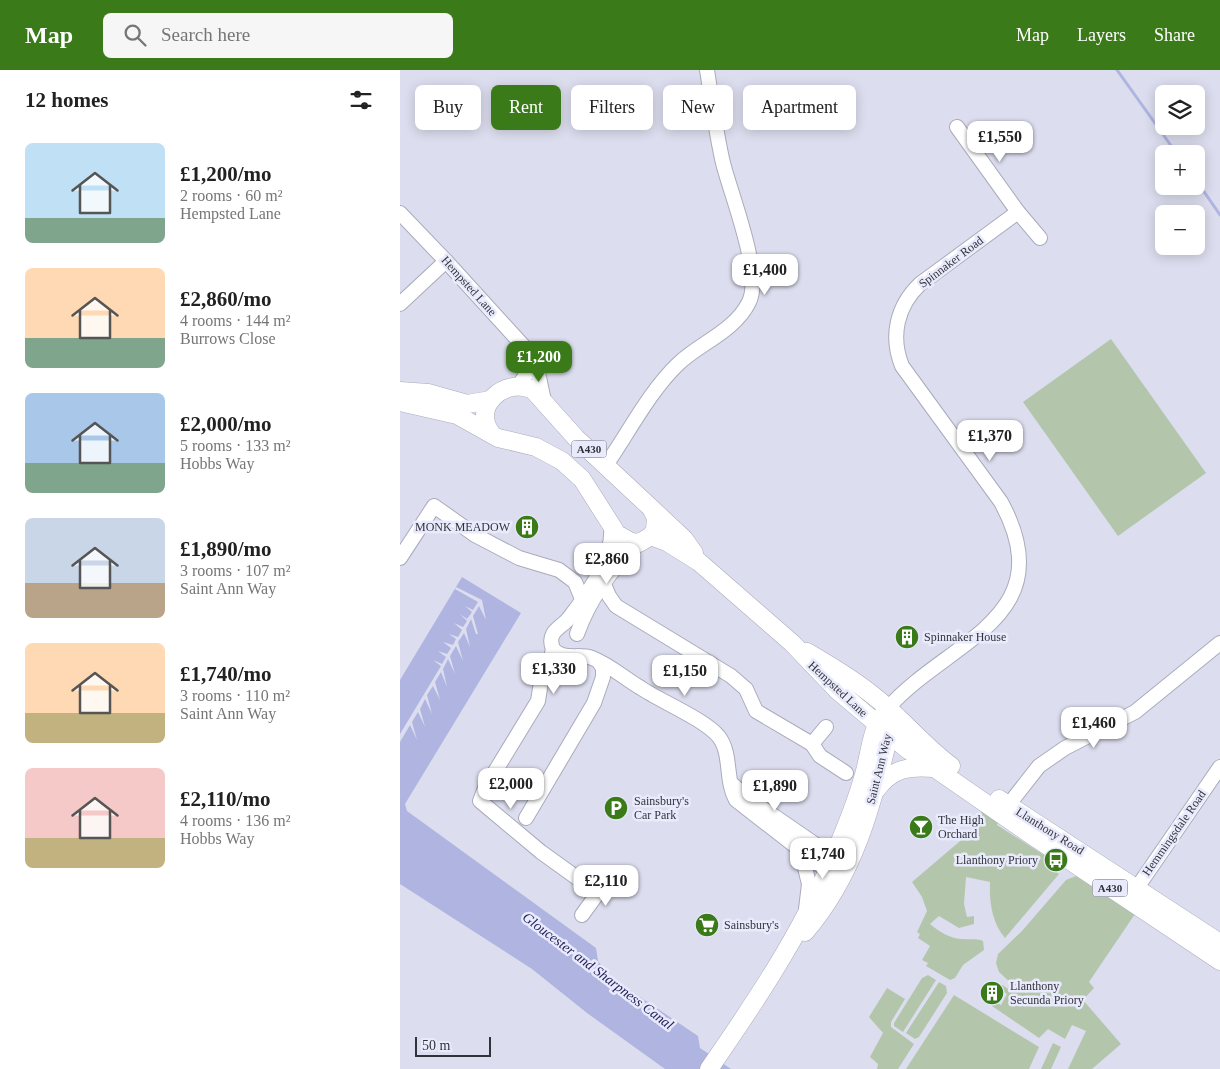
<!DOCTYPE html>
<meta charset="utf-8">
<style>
body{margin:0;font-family:"Times New Roman",serif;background:#f6f6f6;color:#222;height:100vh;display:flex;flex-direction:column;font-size:19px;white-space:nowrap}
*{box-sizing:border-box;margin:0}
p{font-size:16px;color:#767676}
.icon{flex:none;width:28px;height:28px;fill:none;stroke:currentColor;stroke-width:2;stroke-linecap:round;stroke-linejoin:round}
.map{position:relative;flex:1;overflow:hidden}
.details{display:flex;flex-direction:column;background:#fff;width:400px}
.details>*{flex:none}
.guide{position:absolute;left:15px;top:15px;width:475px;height:45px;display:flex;gap:10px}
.fabs{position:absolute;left:755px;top:15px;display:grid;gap:10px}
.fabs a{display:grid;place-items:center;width:50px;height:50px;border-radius:8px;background:#fff;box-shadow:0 2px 12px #0003;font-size:25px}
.scale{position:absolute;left:15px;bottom:12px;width:76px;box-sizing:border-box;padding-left:5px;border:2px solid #32333a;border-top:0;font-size:14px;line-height:18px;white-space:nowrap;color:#32333a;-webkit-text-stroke:4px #e9ebfd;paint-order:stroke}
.price{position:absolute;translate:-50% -42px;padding:0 11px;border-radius:10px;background:#fff;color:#222;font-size:16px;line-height:32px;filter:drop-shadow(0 1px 2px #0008)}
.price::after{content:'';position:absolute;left:50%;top:30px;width:15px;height:11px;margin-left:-8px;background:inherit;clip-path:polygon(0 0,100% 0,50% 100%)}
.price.selected{background:#3a7a18;color:#fff}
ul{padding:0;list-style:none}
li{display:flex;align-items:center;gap:15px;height:125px;padding:0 25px}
li span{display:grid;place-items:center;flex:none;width:140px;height:100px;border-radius:8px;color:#555}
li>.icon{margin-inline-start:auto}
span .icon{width:60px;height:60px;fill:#fffc;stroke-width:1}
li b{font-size:21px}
h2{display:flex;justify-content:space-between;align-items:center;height:60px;padding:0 25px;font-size:21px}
.tag{padding:0 18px;border-radius:8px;background:#fff;box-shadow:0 2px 12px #0003;font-size:18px;line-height:45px}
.tag.selected{background:#3a7a18;color:#fff}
header{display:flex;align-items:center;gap:30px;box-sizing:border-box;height:70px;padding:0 25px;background:#3a7a18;color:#fff}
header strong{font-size:24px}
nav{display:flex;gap:28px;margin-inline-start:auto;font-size:18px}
.search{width:350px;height:45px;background:#f6f6f6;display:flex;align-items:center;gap:12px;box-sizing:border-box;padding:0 18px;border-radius:8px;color:#767676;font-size:19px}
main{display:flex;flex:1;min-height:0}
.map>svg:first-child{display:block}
.green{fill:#b3c6ac}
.water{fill:#b0b4e1}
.pier{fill:#dcdeef}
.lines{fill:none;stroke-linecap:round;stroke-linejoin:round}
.stream{stroke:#b0b4e1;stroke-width:3}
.minor-casing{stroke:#a9abbb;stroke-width:16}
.major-casing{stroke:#a9abbb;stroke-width:19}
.minor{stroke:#fff;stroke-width:14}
.major{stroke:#fff;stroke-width:18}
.labels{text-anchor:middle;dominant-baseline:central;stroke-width:5;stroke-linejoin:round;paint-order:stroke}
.shield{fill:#e9ebfd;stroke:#696a74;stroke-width:1}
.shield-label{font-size:11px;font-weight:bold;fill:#32333a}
.street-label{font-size:12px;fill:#32333a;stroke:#e9ebfd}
.poi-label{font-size:12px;fill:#32333a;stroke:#e9ebfd;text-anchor:start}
.water-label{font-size:14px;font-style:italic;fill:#242258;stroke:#e9ebfd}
</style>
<header>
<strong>Map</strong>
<div class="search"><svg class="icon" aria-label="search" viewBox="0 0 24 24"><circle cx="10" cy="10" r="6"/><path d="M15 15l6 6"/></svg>Search here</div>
<nav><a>Map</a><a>Layers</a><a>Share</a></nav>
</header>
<main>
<section class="details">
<h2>12 homes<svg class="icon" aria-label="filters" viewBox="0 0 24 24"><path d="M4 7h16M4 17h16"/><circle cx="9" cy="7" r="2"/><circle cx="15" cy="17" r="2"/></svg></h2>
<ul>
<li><span style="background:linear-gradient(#bfe0f5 75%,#7fa58c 0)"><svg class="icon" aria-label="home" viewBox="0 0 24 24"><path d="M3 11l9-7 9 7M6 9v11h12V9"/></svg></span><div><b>£1,200/mo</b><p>2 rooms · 60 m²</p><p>Hempsted Lane</p></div></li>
<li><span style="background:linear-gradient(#ffd9b3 70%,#7fa58c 0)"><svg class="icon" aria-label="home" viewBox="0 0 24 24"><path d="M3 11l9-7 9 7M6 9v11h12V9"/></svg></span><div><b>£2,860/mo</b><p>4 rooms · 144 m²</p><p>Burrows Close</p></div></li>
<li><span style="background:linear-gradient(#a9c7e8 70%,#7fa58c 0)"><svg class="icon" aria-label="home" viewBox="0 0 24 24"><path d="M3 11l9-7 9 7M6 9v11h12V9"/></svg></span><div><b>£2,000/mo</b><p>5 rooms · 133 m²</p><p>Hobbs Way</p></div></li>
<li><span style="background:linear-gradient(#c9d6e8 65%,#b9a48a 0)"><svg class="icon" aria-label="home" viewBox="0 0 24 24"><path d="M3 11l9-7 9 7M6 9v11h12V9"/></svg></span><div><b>£1,890/mo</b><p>3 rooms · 107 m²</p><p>Saint Ann Way</p></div></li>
<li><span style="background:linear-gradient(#ffd9b3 70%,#c2b280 0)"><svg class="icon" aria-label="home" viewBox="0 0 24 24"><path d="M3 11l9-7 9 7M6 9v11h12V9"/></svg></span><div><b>£1,740/mo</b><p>3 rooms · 110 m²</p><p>Saint Ann Way</p></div></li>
<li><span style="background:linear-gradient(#f6c9c9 70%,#c2b280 0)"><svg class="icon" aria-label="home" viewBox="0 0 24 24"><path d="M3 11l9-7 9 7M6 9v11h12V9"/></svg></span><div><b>£2,110/mo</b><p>4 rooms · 136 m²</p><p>Hobbs Way</p></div></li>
</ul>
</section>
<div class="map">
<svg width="820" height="999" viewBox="0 0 820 999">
<rect width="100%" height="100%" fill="#dcdeef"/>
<g class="green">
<path d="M711,269L806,403L718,466L623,332Z"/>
<path d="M583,741L598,753L597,755L655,792L651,798L659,804L605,868C592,853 589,831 590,812L566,807L564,834L567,847L574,846V854L559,858L539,846L530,854C540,862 550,869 563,869C570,870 575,868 583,871L584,880L563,895L555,908L550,910L526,896L528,893L522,890L530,876L518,868L520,864L517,862L527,841L522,827L512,812L573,760L567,754Z"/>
<path d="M676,806L735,844L689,912L694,918L683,930L721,974L692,999H668L686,961L672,955L665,969L648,959L639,968L592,936L594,932L601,935L607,924L600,919L602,915L610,920L613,915L599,902L596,893L598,884L622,861L666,810Z"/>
<path d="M528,905L536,910L503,962L494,956V953L522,908Z"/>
<path d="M539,912L546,916L547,923L519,967L515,969L506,963Z"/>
<path d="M487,918L505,929L491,952V957L514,974L498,999H477L478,994L470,987L483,963L469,947Z"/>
<path d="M554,925L639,977L629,999H506Z"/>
<path d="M653,973L661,977L651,999H641Z"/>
</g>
<path class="water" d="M62,507L121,543L5,734L7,741L196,878L198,891L209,906L298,966L300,978L331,999H265L187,943L132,899L0,814V610Z"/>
<path class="pier" d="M56,517L82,530L86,550L79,536L73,546L78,564H76L71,549L66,559L70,577L64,563L58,572L63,591L56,576L50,586L55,604L48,589L43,599L47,617L41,602L35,612L40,630L33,616L27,625L32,644L25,629L20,639L25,657L18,642L12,652L17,670L10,655L0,672V664L41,596L33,590L42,594L46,587L38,581L47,584L51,578L43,572L53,575L56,569L49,564L58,567L62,560L54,553L63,557L67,551L60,544L67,549L72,542L65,536L73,540L78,532L55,519Z"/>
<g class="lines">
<g class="stream">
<path d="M717,0L777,84"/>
<path d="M796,110L820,145"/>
</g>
<g class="minor-casing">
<g id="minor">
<path d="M557,57L618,142"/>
<path d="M0,143L46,191L127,280L137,298L144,331"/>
<path d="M0,234L46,191"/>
<path d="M119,315L134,293"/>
<path d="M206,395C229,362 249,322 278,294C300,273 335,261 349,232C363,204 331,125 323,93C316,63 312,31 307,0"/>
<path d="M211,457C214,486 187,525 169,548C165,554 156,558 153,564C150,569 151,574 153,579C163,591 179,583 192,588C210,595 224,608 241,618C260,631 306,650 319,667C332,684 325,711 336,730L435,807"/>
<path d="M0,488L34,436L75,465L119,488L159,500L175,512L182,529"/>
<path d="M203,512L209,526L216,536L331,606L346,619L356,641L412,674L420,686L446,703"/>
<path d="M177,564C190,528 211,499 239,473"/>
<path d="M153,579L148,600L141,612L138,631L85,718L80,731L141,782L198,823"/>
<path d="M488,638C548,570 664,548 601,432L502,296C490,266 497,236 520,214L618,142L640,168"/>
<path d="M412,674L426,657"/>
<path d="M332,714L352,731L441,792"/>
<path d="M603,742L639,696L665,678L735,642L820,573"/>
<path d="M126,748L194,633L203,607V598L199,592"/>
<path d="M401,781L409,814L406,839"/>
<path d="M732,825L820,697"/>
<path d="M182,845L206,812"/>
</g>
</g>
<g class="major-casing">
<g id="major">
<path d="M0,321L28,323L67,334L91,330"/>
<path d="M0,332L57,345L98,368L136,377L162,391L182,409L217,464L231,472L239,473L251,466L255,460L256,448L251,438L176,368L133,320C104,306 70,338 92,364"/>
<path d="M251,438L284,469L294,483"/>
<path d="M251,466L267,472L299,492L392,573L437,620L507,679L630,764L820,891"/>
<path d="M407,582C436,599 464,616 489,639C510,658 528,679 551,696"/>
<path d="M476,720C492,698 509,696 534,698"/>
<path d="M599,729L820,873"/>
<path d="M405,862C454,805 472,736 489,665V655"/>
<path d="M309,999C354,934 399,867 431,793C443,765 455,737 463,708C469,690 471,660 482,646"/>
</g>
</g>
<use href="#minor" class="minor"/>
<use href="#major" class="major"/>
</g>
<defs>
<g id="building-disc" transform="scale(1.25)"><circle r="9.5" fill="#3a7a18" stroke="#e9ebfd"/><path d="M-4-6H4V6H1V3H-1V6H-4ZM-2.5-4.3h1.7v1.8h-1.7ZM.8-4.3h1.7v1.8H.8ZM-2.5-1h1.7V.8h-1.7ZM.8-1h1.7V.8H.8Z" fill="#fff"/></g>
<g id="parking-disc" transform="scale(1.25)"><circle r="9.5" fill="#3a7a18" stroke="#e9ebfd"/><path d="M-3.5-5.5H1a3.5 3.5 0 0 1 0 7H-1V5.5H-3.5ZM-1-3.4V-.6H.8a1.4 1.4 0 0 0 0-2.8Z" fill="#fff"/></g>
<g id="bar-disc" transform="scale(1.25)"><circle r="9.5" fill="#3a7a18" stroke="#e9ebfd"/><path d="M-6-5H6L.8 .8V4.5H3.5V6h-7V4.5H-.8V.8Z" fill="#fff"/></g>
<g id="bus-disc" transform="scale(1.25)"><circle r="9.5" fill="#3a7a18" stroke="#e9ebfd"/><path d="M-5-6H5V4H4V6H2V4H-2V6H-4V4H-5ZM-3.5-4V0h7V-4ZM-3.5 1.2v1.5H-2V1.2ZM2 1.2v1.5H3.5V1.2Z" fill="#fff"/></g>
<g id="supermarket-disc" transform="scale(1.25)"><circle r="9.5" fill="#3a7a18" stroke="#e9ebfd"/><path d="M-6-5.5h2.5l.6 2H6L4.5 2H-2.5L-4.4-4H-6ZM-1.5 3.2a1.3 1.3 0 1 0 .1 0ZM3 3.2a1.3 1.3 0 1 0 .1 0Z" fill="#fff"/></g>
</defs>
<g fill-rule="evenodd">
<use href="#building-disc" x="127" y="457"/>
<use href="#building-disc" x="507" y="567"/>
<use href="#parking-disc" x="216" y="738"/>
<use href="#bar-disc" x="521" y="757"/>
<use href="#bus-disc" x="656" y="790"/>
<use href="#supermarket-disc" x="307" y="855"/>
<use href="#building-disc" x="592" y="923"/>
</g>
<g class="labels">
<g class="shield">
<rect x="171.5" y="370.5" width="35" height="17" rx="4"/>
<rect x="692.5" y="809.5" width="35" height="17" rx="4"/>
</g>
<g class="shield-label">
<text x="189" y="379">A430</text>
<text x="710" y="818">A430</text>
</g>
<g class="street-label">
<text transform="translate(551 192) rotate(-37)">Spinnaker Road</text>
<text transform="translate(69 216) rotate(48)">Hempsted Lane</text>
<text transform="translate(438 619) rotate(43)">Hempsted Lane</text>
<text transform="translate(479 699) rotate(-76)">Saint Ann Way</text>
<text transform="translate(650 761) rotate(32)">Llanthony Road</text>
<text transform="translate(774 763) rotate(-55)">Hemmingsdale Road</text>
</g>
<g class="poi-label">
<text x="110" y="457" text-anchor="end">MONK MEADOW</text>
<text x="524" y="567">Spinnaker House</text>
<text x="234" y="731">Sainsbury's<tspan x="234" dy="14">Car Park</tspan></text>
<text x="538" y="750">The High<tspan x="538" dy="14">Orchard</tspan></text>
<text x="638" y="790" text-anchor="end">Llanthony Priory</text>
<text x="324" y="855">Sainsbury's</text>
<text x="610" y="916">Llanthony<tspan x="610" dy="14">Secunda Priory</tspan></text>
</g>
<g class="water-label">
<text transform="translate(198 901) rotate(37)">Gloucester and Sharpness Canal</text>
</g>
</g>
</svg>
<div class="fabs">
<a><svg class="icon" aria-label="layers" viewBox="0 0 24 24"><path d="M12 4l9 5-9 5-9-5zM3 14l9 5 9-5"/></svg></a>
<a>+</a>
<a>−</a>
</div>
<div class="scale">50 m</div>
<b class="price" style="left:600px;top:93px">£1,550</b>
<b class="price" style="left:365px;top:226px">£1,400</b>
<b class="price selected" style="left:139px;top:313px">£1,200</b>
<b class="price" style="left:590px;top:392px">£1,370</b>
<b class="price" style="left:207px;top:515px">£2,860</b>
<b class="price" style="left:154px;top:625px">£1,330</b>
<b class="price" style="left:285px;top:627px">£1,150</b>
<b class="price" style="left:694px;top:679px">£1,460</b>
<b class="price" style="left:111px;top:740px">£2,000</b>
<b class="price" style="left:375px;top:742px">£1,890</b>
<b class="price" style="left:423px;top:810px">£1,740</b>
<b class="price" style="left:206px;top:837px">£2,110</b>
<div class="guide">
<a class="tag">Buy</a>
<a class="tag selected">Rent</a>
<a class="tag">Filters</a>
<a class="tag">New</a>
<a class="tag">Apartment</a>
</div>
</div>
</main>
